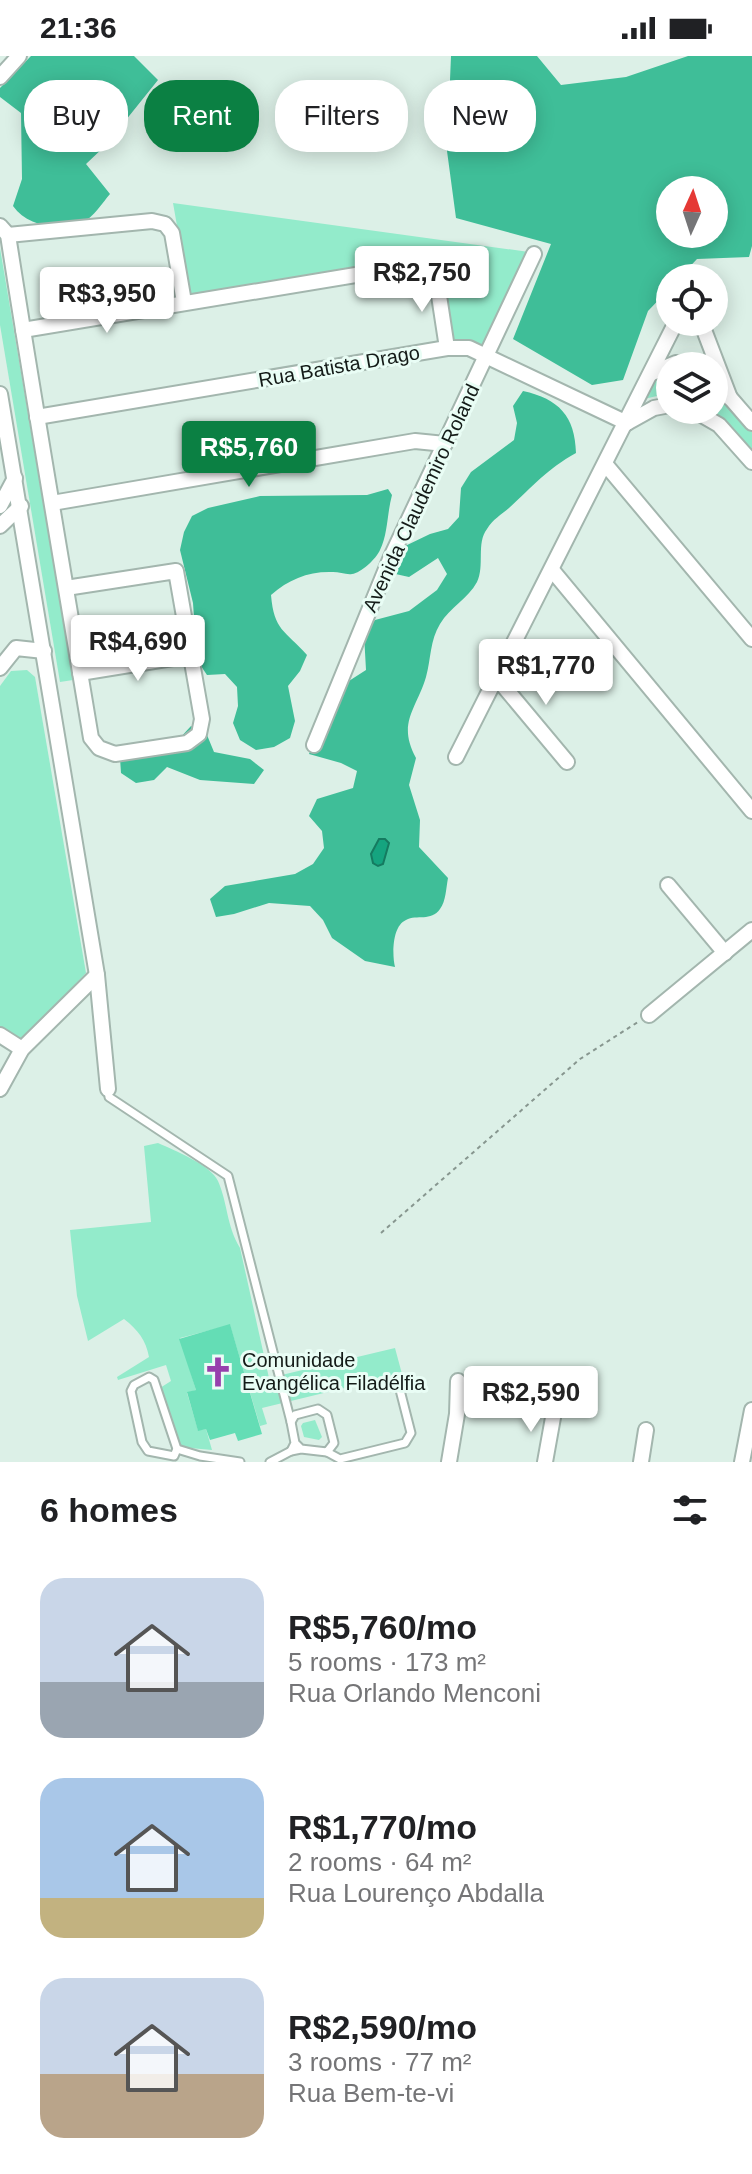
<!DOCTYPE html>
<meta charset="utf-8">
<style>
body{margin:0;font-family:Arial,sans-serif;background:#f2f2f2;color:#202124;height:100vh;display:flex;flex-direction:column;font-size:30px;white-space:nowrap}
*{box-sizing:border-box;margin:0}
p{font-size:26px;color:#757577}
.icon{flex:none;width:44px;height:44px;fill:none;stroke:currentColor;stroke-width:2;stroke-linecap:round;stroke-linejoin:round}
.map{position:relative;height:1406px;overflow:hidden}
.sheet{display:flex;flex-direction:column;background:#fff;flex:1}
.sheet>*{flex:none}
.guide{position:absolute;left:24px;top:24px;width:704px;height:72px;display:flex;gap:16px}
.needle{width:52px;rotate:3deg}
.controls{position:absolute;left:656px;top:120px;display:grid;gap:16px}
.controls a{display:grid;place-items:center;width:72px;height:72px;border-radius:50%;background:#fff;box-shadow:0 4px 20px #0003;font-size:40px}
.price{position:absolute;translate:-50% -68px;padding:0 18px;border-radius:8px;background:#fff;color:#222;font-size:26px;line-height:52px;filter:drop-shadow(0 2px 4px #0008)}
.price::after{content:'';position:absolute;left:50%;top:48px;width:24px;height:18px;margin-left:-12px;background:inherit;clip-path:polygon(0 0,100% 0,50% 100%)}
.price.selected{background:#0b8043;color:#fff}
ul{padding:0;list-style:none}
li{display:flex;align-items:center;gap:24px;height:200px;padding:0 40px}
li span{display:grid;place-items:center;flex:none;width:224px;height:160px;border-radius:24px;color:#555}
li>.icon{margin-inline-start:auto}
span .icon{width:96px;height:96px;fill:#fffc;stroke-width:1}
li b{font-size:34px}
h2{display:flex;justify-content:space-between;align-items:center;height:96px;padding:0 40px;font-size:34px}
.tag{padding:0 28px;border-radius:32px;background:#fff;box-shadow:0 4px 20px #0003;font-size:28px;line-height:72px}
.tag.selected{background:#0b8043;color:#fff}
.status{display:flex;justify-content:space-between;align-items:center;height:56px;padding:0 40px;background:#fff;direction:ltr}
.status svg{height:22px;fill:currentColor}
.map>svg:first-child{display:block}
.green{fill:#93ebcb}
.forest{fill:#3fbe98;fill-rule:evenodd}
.water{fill:#15a47f;stroke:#157b60;stroke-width:2}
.building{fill:#64ddb5}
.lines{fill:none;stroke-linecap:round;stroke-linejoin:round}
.service-casing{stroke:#a3b6ae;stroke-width:11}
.minor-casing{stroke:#a3b6ae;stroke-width:18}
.path{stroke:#87968f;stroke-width:2;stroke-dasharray:4 4;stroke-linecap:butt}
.service{stroke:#fff;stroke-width:7}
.minor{stroke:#fff;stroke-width:14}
.labels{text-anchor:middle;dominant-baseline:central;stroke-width:6;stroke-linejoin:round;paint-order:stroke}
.street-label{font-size:20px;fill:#141b18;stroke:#e9fdf5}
.poi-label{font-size:20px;fill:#141b18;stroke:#e9fdf5;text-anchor:start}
</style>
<div class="status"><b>21:36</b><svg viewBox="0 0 49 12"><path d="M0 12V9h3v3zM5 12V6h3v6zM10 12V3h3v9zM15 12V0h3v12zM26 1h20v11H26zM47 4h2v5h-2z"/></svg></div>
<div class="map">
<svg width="752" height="1406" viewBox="0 0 752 1406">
<rect width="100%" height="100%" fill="#dcf0e7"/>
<g class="green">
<path d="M173,147L529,196L485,293L452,283L440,215L431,205L421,203L189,238Z"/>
<path d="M0,192L73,624L60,626L0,269Z"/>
<path d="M670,313V337L644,343L655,321Z"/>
<path d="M714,331L752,375V396L712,354H714Z"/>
<path d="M27,614L35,621L86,917L21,986L0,973V630L11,615Z"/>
<path d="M158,1087C174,1094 211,1109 218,1125C228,1148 226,1168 240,1192L269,1322L395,1292L402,1318L262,1352L267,1368L260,1370L230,1269L180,1282L196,1334L187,1337L198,1374L206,1373L212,1394L179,1391L160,1332L171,1325L166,1309L118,1324L117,1321L149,1301C146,1284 138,1274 124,1263L88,1285L77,1240L70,1174L151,1166L144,1090Z"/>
<path d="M315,1364L322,1381L319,1384L304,1381L301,1370L303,1367Z"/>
</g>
<g class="forest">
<path d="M31,0H134L158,24L105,90L86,108L110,138C103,146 93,162 83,166C59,175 28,171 13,150L22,123L21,57L0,41V32Z"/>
<path d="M451,0H537L561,29L626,21L688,0H752V190L749,201L697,203L679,222H670V232L648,255L623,324L592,329L513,283L551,188L456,162L447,95ZM714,134V178H670V134Z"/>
<path d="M523,335C559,343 575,360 576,397C547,413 533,430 509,452C501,459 493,463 487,473C476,487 485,510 477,526C468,543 450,551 440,568C430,584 431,603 426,621C416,654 397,667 416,702L409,729L420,764L419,791L448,822C446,832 446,845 440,853C431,866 417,858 406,864C392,870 392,899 395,911L365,905L332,882L323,864L310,850L269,847L234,858L216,861L210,843L225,830L295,818L313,808L324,792L322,775L309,760L317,743L353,732L357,715L341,707L309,698L338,632L366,614L364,578L375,564L409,555L437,534L447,518L438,502L409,521L391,517L403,491L430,478L448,473L459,461L461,432L471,416L514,384L517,367L513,350Z"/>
<path d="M388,433L392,439C387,457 388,478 380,494C376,503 361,517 352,518C347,519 339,516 333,516C309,515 289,523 271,539C274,575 285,574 307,599L300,615L288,630L295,665L290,682L274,691L256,694L240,684L233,667L238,650L237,631L225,618L207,619L197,604L193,547L180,494L184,476L192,460L208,452L260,440L367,439Z"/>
<path d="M191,670L207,679L214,696L250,703L264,714L254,728L200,724L167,711L154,724L136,727L121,717L120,702L179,683Z"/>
</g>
<path class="water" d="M379,783H385L389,787L383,808L378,810L373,807L371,798Z"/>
<path class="building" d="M230,1268L262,1378L238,1385L235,1377L210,1384L206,1373L198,1375L187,1336L196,1334L179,1283Z"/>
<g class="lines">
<g class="service-casing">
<g id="service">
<path d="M108,1033L109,1041L228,1120L291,1366"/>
<path d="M149,1321L154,1324L177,1393L174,1400L148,1395L142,1386L131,1335L134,1329Z"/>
<path d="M295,1387L301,1393L327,1396L334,1387L327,1359L318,1353L295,1359L291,1366L295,1387L291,1395L301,1393"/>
<path d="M177,1393L200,1400L240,1406"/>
<path d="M327,1396L340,1403L405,1387L411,1377L400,1334"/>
<path d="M270,1406L291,1395"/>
</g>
</g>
<g class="minor-casing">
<g id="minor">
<path d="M0,21L19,0"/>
<path d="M0,170L8,179C34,347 63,514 91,682L99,692L115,698L187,687L199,678L202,663L176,515L66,532"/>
<path d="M8,179L152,165L165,168L172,177L184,246"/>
<path d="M698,222L699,219"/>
<path d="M701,266L730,342"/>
<path d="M23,274L416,209L427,211L436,220L447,292"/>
<path d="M652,317L676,307L689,310"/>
<path d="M726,337L752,367"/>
<path d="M0,338L97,919L108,1033"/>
<path d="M693,354L719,369L752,406"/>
<path d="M37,361L447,292H469L627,367"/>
<path d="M627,367L654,352L670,349"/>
<path d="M606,409L752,583"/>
<path d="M52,447L415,385L445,388"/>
<path d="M0,450L15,422"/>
<path d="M0,470L21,450"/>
<path d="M552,514L752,755"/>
<path d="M0,612L16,592L44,595"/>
<path d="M80,617L191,599"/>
<path d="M496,621L567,706"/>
<path d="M314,689L391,501L534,198"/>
<path d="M456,701L676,266"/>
<path d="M668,829L725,897"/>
<path d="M649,959L752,874"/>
<path d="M0,979L22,993"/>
<path d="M0,1033L22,993L97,919"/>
<path d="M449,1406L457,1358L458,1325"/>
<path d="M545,1406L554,1356"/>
<path d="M641,1406L646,1374"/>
<path d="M742,1406L752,1354"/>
</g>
</g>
<path class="path" d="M381,1177L580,1003L638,966"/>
<use href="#service" class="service"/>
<use href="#minor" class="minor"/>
</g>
<defs>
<g id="church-bare" transform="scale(2.4)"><path d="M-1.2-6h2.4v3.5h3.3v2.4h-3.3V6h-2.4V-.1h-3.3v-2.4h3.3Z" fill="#9740ad" stroke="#e9fdf5" stroke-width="2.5" paint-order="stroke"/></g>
</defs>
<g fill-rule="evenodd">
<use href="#church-bare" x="218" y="1316"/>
</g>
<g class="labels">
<g class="street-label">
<text transform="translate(339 310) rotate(-10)">Rua Batista Drago</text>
<text transform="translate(421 442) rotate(-65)">Avenida Claudemiro Roland</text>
</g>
<g class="poi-label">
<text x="242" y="1304">Comunidade<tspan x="242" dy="23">Evangélica Filadélfia</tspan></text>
</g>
</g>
</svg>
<div class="controls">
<a><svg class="needle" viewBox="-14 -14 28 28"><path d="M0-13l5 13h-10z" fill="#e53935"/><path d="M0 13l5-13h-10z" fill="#757577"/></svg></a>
<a><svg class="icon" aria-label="locate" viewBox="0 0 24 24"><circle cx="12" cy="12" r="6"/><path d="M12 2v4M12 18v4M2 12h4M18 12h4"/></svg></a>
<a><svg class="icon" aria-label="layers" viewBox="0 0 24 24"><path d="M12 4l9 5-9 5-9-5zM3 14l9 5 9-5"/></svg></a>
</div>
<b class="price" style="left:422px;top:258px">R$2,750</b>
<b class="price" style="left:107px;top:279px">R$3,950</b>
<b class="price selected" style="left:249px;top:433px">R$5,760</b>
<b class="price" style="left:138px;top:627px">R$4,690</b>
<b class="price" style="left:546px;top:651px">R$1,770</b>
<b class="price" style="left:531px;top:1378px">R$2,590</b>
<div class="guide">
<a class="tag">Buy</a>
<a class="tag selected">Rent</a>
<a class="tag">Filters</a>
<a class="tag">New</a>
</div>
</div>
<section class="sheet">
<h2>6 homes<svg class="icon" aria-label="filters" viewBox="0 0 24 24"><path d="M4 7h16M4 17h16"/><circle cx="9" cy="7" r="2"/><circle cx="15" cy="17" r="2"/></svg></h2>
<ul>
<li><span style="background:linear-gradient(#c9d6e8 65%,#9aa5b1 0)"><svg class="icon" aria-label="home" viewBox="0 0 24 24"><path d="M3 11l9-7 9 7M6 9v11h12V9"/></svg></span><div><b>R$5,760/mo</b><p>5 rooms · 173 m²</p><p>Rua Orlando Menconi</p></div></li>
<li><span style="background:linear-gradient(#a9c7e8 75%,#c2b280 0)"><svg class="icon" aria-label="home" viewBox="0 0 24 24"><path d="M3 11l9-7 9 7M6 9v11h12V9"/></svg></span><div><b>R$1,770/mo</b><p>2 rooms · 64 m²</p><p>Rua Lourenço Abdalla</p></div></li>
<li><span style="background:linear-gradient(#c9d6e8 60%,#b9a48a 0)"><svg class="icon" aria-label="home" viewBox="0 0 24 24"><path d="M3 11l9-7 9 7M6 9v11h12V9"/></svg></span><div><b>R$2,590/mo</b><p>3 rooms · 77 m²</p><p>Rua Bem-te-vi</p></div></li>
</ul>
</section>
